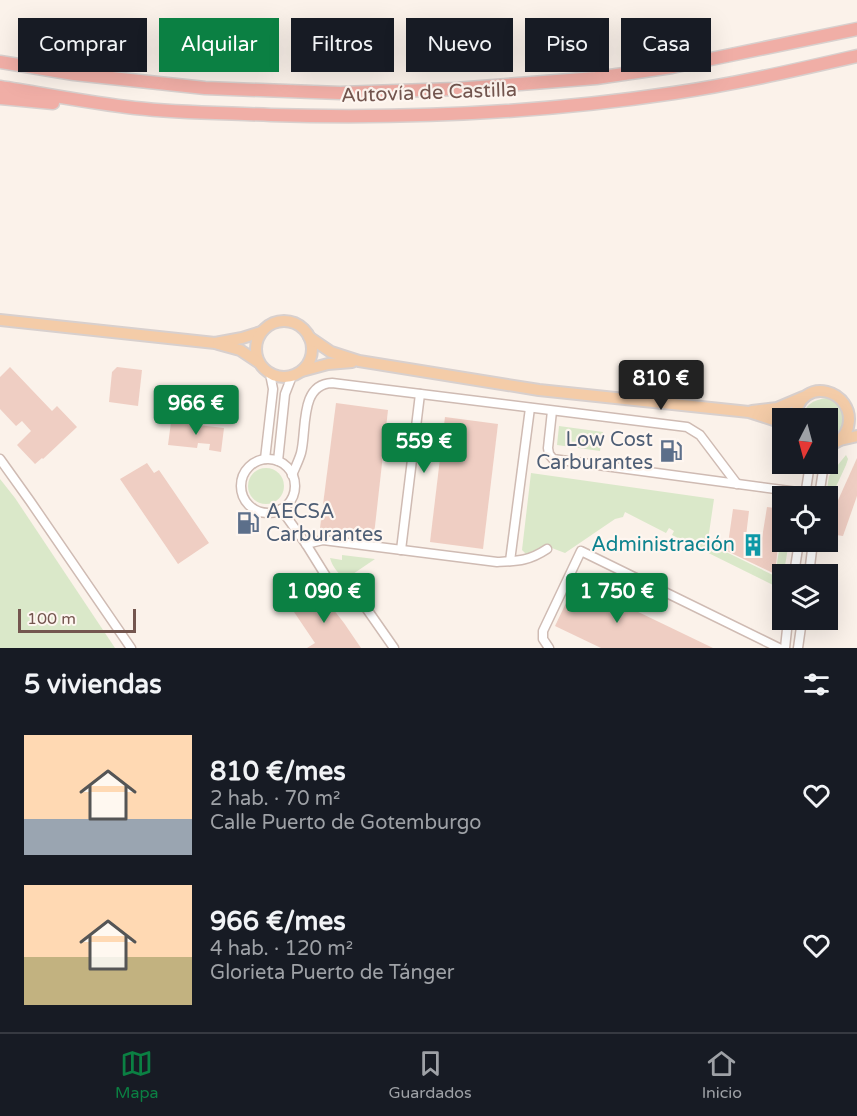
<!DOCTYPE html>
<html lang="es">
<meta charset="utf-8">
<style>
body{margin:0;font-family:"Varela Round",sans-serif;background:#20242c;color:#f1f3f6;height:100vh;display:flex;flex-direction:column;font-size:22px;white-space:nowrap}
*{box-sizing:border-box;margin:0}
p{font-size:20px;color:#9ea1a6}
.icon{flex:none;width:33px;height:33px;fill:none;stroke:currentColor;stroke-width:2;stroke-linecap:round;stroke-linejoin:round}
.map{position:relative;height:648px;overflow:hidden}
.sheet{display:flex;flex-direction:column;background:#171b24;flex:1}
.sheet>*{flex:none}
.banner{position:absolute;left:18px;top:18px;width:822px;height:54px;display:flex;gap:12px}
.needle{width:39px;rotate:186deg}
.buttons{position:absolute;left:772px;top:408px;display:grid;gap:12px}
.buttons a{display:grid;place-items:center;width:66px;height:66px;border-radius:0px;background:#171b24;box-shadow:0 6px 24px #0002;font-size:30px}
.scale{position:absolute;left:18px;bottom:15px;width:118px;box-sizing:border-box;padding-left:6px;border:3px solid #74564f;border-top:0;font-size:16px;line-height:21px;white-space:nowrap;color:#74564f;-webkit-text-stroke:4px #fef6f0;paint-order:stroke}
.price{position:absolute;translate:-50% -51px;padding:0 14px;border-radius:6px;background:#0b8043;color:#fff;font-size:20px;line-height:39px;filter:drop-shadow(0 2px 3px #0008)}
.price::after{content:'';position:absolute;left:50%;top:36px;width:18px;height:14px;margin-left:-9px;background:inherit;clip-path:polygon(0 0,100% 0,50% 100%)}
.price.active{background:#222;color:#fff}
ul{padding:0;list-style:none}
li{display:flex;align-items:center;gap:18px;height:150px;padding:0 24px}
li span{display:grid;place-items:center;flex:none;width:168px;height:120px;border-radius:0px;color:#555}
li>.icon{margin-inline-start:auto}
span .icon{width:72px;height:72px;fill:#fffc;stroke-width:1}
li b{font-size:26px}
h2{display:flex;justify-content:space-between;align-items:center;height:72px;padding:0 24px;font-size:26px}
.tag{padding:0 21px;border-radius:0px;background:#171b24;box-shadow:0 6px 24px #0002;font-size:21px;line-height:54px}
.tag.active{background:#0b8043;color:#fff}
.tab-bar{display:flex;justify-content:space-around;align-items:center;height:84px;border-top:2px solid #363941;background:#171b24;font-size:16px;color:#9ea1a6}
.tab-bar a{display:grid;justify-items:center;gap:3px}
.tab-bar .active{color:#0b8043}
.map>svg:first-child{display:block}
.green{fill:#dae8c9}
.building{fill:#efcec3}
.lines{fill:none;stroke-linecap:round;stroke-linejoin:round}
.minor-casing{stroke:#cfbbb3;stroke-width:11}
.major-casing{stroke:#d8d0ce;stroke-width:14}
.highway-casing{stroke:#d8d0ce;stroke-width:15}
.minor{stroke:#fff;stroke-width:8}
.major{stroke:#f4cca8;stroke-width:10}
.highway{stroke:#f0aea6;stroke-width:12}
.labels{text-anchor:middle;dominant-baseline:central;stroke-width:4.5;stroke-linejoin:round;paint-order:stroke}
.street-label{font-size:20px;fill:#74564f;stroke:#fef6f0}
.service-label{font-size:20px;fill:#4e5e75;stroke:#fef6f0;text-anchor:end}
.culture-label{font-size:20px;fill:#0d838f;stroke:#fef6f0;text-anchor:end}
</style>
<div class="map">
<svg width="857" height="648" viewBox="0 0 857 648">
<rect width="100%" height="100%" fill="#fbf2ea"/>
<g class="green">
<path d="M826,398C829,399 833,399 836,401C851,412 844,434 828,438V418H803C804,405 813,400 826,398Z"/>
<path d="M559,426L603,432L600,451L557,445Z"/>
<path d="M846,455L848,459L846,465L828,504V496H826L829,476Z"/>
<circle cx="266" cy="486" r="18"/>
<path d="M531,473L714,499L708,540L725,548L724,551L775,576L783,525V542H789L781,589L672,535L674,531L669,528L666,533L625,512L623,517L615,519L565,553L544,545L532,554H526L522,550Z"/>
<path d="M0,479L15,498L115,648H0Z"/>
<path d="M342,555L375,559L347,578C339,576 332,566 330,558L342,560Z"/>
</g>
<g class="building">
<path d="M10,367L52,411L57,406L77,427L43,459L42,458L35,464L17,445L31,431L22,421L16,426L0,409V377Z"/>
<path d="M117,367L142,370L138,406L109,402L112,372Z"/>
<path d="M336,403L388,410L374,535L320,528Z"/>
<path d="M445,417L498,424L483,549L430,542Z"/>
<path d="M171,422L224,428L221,452L209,450L210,444L198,443L197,448L168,445Z"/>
<path d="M857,458V496L843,536L829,534L835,507Z"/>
<path d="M147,463L154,473L159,470L209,543L178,564L120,479Z"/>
<path d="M767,507L783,509L779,539L783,540V542H793L792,547L778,545L775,574L727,551L733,509L749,511L746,536L762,538Z"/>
<path d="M576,582L713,648H601L555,626Z"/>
<path d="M319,591L344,623L361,648H307L315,643L292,609Z"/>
</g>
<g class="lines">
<g class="minor-casing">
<g id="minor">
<path d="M552,411L548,448L549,454L553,459L820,495"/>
<path d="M0,459L30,501L131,648"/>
<path d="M265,459L273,389L270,374"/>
<circle cx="268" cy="486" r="27"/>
<path d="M278,461L285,394L292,376"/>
<path d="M292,475C295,468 299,460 301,453C307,431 299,384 332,383L687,427L700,435L737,484"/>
<path d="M805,496L810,464"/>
<path d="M819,496L824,464"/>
<path d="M281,509L306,544L329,581L364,605L394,648"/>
<path d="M306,544L323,540L497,562C518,561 529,561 547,549"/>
<path d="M401,550L420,394"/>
<path d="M510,561L530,408"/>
<path d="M794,574L799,542"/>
<path d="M809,574L813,542"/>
<path d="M549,648L543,639V631L581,551L779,648"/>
<path d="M785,648L788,620"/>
<path d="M798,648L802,620"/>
</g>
</g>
<g class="major-casing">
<g id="major">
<path d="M0,320L215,343L242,338L261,332"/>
<circle cx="284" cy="349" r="28"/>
<path d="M309,337L331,352L359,361L539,390L749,412L783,423"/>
<path d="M218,344L240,350L258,362"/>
<path d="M302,371L328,364L352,362"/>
<path d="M752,411L777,408L803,397"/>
<path d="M795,418C800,373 857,390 848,427C845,437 838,443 828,445"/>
<path d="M840,440L857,436"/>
</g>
</g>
<g class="highway-casing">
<g id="highway">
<path d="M0,62L74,74L205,88L340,93L455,89L596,78L672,67L857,29"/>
<path d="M0,87C45,94 90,103 135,108C180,113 226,113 271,115C406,119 541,113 674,93C736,84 796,70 857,56"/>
<path d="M0,98L53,103"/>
</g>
</g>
<use href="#minor" class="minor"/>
<use href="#major" class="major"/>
<use href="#highway" class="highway"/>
</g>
<defs>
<g id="fuel-bare" transform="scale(1.8)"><path d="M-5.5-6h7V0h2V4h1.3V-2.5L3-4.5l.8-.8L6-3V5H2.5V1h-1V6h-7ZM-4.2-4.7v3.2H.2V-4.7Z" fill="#5c6f8a" stroke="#fef6f0" stroke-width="2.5" paint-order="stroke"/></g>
<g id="building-bare" transform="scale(1.8)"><path d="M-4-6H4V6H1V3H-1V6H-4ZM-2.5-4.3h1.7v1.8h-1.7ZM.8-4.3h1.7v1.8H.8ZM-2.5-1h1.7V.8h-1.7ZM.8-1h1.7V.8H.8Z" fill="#0f9aa8" stroke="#fef6f0" stroke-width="2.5" paint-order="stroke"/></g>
</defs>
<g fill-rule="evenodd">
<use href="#fuel-bare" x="671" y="451"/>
<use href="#fuel-bare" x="248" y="523"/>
<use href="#building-bare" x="753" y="545"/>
</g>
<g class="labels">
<g class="street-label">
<text transform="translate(429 93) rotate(-2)">Autovía de Castilla</text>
</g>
<g class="service-label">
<text x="653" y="440">Low Cost<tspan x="653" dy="23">Carburantes</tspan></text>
<text x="266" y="512" text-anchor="start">AECSA<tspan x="266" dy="23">Carburantes</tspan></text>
</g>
<g class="culture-label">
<text x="735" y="545">Administración</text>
</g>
</g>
</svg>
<div class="buttons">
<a><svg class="needle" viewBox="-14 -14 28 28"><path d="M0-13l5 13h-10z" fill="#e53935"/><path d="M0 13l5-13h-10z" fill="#9ea1a6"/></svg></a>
<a><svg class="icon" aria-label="locate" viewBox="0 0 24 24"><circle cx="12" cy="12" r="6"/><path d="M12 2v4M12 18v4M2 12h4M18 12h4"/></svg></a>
<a><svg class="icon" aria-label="layers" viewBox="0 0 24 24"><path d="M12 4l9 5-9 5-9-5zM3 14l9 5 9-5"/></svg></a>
</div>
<div class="scale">100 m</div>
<b class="price active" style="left:661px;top:411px">810 €</b>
<b class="price" style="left:196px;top:436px">966 €</b>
<b class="price" style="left:424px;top:474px">559 €</b>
<b class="price" style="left:324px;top:624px">1 090 €</b>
<b class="price" style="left:617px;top:624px">1 750 €</b>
<div class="banner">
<a class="tag">Comprar</a>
<a class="tag active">Alquilar</a>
<a class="tag">Filtros</a>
<a class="tag">Nuevo</a>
<a class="tag">Piso</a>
<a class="tag">Casa</a>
</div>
</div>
<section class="sheet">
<h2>5 viviendas<svg class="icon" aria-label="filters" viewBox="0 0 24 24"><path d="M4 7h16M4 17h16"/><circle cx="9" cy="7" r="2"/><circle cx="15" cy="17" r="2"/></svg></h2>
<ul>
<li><span style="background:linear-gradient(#ffd9b3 70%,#9aa5b1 0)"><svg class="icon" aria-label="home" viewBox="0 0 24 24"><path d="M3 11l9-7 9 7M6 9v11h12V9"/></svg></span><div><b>810 €/mes</b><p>2 hab. · 70 m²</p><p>Calle Puerto de Gotemburgo</p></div><svg class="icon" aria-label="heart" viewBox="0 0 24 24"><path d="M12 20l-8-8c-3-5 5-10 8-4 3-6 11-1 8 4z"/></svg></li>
<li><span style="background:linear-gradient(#ffd9b3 60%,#c2b280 0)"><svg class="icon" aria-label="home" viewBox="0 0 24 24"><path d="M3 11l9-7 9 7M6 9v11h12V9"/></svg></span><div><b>966 €/mes</b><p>4 hab. · 120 m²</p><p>Glorieta Puerto de Tánger</p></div><svg class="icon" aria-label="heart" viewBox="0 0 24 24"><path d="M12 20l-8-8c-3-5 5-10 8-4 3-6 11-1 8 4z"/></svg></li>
</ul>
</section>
<nav class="tab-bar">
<a class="active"><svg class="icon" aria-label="map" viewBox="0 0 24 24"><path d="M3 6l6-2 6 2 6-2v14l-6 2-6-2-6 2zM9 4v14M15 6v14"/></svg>Mapa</a>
<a><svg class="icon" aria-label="saved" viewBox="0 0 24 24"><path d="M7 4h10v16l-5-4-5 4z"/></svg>Guardados</a>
<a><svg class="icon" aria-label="home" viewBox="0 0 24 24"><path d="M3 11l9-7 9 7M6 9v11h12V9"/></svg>Inicio</a>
</nav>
